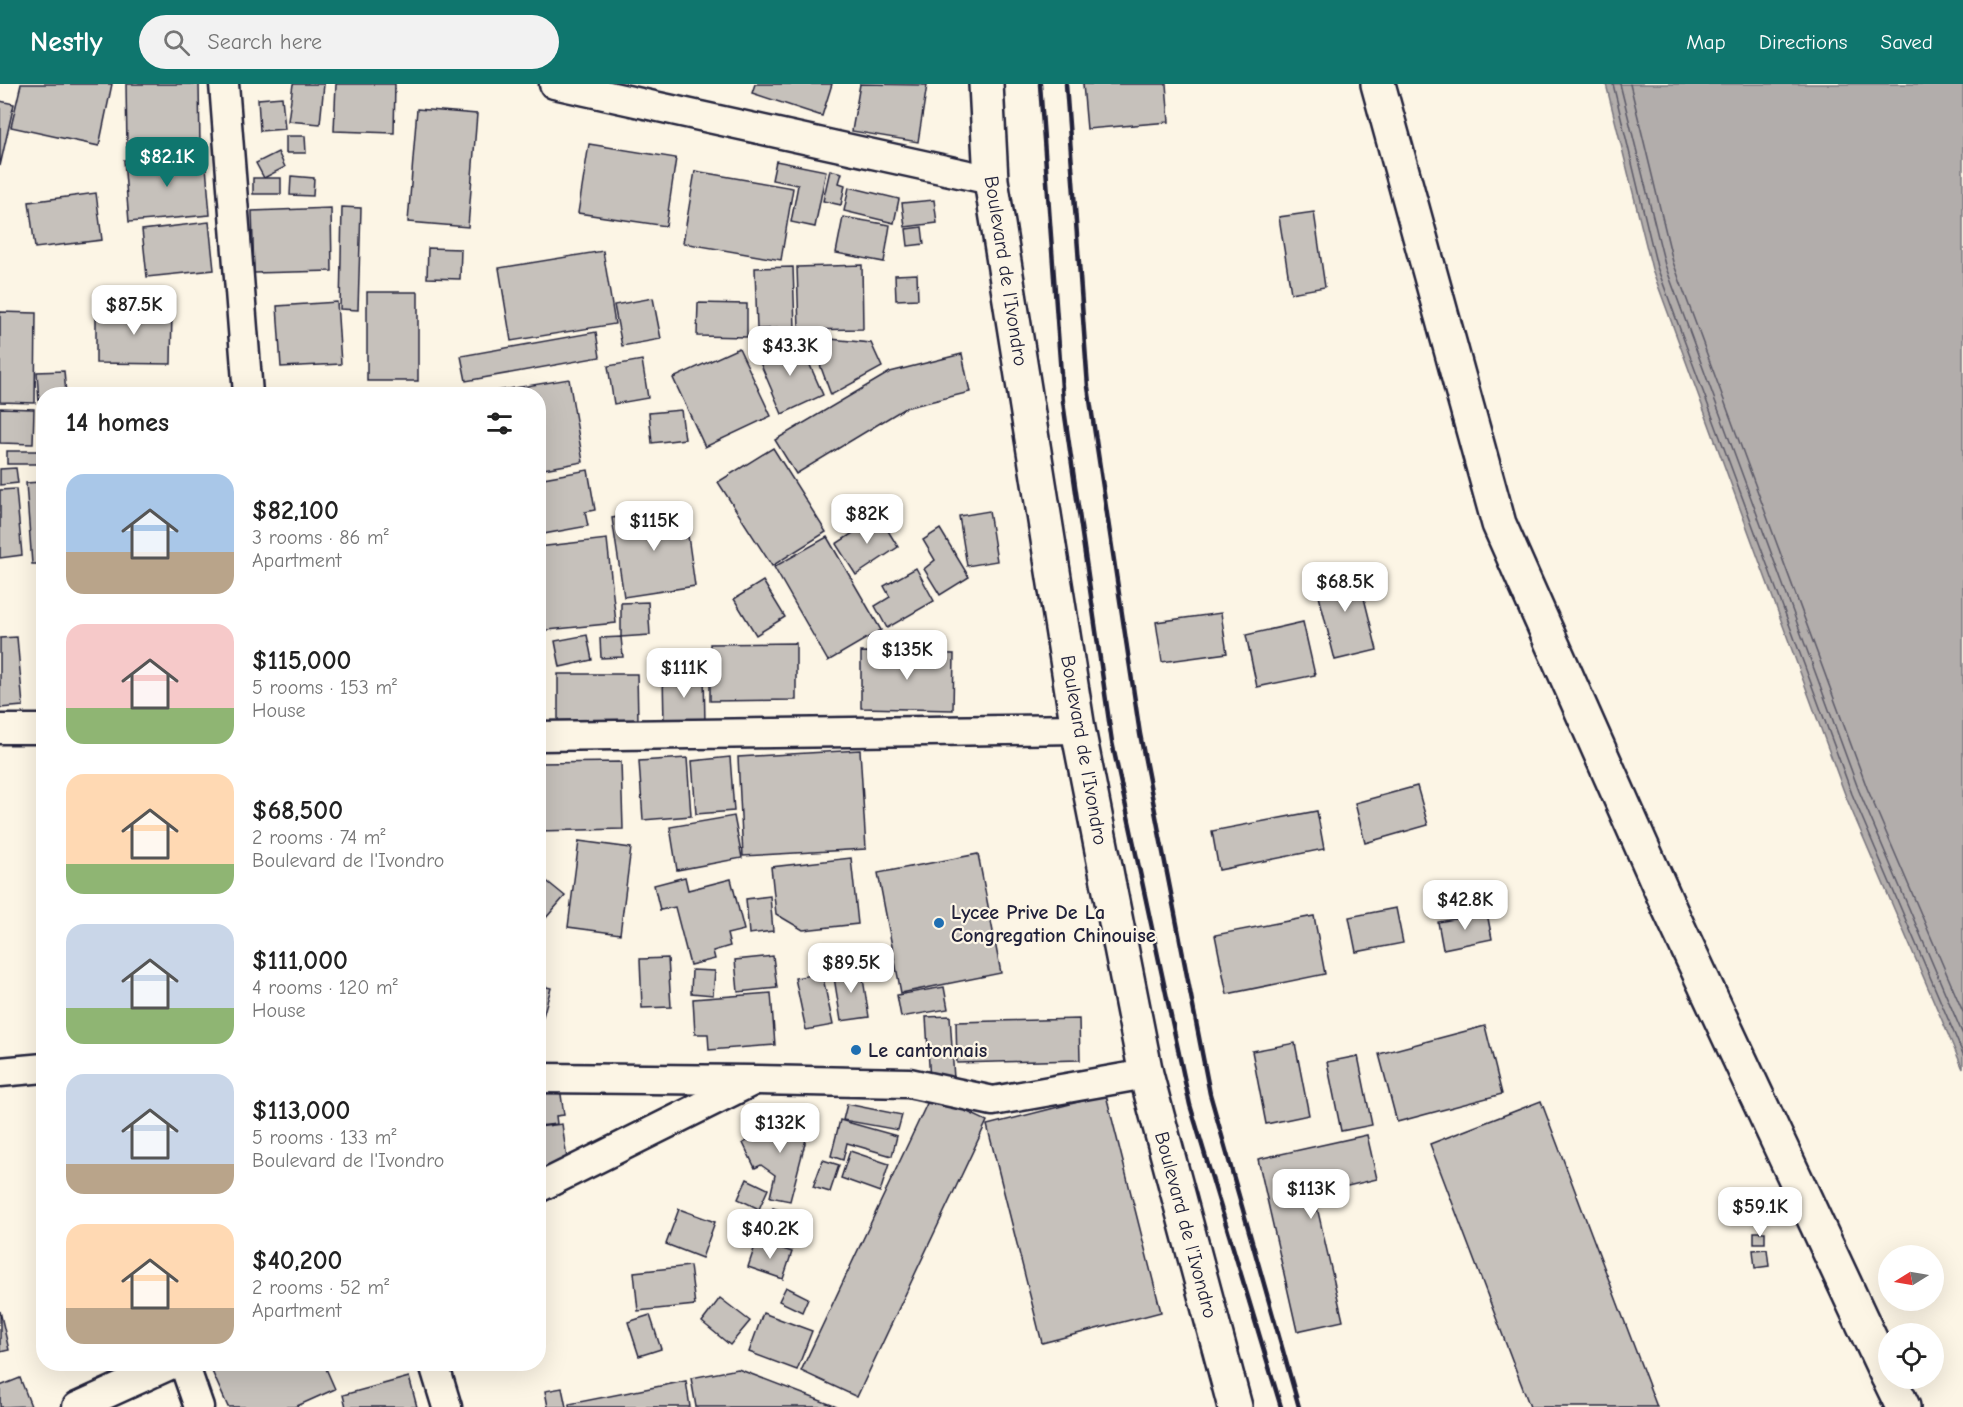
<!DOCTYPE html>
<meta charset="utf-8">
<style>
body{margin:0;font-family:"Comic Neue",sans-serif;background:#f2f2f2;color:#222;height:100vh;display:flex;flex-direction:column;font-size:22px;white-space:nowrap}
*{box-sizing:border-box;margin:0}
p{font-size:20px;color:#767676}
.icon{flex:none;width:33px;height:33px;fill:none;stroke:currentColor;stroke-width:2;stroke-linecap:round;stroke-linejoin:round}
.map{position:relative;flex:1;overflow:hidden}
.drawer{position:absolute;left:36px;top:303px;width:510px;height:984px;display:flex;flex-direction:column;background:#fff;border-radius:24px;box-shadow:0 6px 24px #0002}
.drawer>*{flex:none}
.needle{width:39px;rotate:259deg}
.controls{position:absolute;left:1878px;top:1161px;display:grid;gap:12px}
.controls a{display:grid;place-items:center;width:66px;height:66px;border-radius:50%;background:#fff;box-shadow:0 6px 24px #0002;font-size:30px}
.price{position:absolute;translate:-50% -51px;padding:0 14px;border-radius:12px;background:#fff;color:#222;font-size:20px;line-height:39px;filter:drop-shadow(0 2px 3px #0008)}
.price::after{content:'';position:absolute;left:50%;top:36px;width:18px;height:14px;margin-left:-9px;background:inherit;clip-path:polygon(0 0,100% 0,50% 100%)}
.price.current{background:#0f766e;color:#fff}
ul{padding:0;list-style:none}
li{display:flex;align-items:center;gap:18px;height:150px;padding:0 30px}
li span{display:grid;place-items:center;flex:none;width:168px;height:120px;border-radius:18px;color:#555}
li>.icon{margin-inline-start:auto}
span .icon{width:72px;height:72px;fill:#fffc;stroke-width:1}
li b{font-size:26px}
h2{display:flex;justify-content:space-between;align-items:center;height:72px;padding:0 30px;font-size:26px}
header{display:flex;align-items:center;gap:36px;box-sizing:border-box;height:84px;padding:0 30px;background:#0f766e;color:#fff}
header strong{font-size:28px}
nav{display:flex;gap:33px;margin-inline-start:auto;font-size:21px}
.search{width:420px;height:54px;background:#f2f2f2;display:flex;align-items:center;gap:15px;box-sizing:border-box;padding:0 21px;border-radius:33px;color:#767676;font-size:22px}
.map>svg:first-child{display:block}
.water{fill:#b2adab;stroke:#78757e;stroke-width:1.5}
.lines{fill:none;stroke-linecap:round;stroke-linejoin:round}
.shore{stroke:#5c5a68;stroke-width:1.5}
.building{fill:#c6c1bb;stroke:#22223b;stroke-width:1.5}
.street-casing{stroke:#22223b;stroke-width:33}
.secondary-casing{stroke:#22223b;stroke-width:38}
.primary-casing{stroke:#22223b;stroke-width:38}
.street{stroke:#fcf5e5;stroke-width:28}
.secondary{stroke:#fcf5e5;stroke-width:33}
.primary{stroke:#fcf5e5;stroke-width:33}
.rail{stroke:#22223b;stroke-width:4.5}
.poi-dot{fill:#1f6fb2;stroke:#fcf5e5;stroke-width:2}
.labels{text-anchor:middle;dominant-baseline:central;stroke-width:4.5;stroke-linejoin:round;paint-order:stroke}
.street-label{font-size:20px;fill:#22223b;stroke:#fcf5e5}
.poi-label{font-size:20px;font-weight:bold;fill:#22223b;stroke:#fcf5e5;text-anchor:start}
</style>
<header>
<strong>Nestly</strong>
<div class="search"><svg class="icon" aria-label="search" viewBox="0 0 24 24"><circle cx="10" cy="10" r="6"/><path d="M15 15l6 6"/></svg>Search here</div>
<nav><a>Map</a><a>Directions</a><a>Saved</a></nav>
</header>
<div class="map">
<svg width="1963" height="1323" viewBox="0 0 1963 1323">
<rect width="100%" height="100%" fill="#fcf5e5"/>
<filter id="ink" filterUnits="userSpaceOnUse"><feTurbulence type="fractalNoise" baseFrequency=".0167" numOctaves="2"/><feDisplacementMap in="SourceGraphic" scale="12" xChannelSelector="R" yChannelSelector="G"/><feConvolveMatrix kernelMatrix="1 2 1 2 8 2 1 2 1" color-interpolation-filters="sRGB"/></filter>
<g filter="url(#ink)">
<path class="water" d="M1606,0H1963V985L1846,713L1652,185Z"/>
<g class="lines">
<g class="shore">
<path d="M1613,0L1657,183L1852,710L1963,970"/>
<path d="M1620,0L1665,181L1859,707L1963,951"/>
<path d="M1630,0L1673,178L1867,704L1963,928"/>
</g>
</g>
<g class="building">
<path d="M21,0H112L99,62L11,43Z"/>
<path d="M126,0H199L200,62L127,63Z"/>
<path d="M293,0H324L320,40L288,37Z"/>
<path d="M336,0H395L394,49L334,47Z"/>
<path d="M755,0H832L822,32L752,9Z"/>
<path d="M860,0L927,1L918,58L852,47Z"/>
<path d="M1083,0H1166L1169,38L1087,45Z"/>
<path d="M282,13L285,45L260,47L258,15Z"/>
<path d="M0,17L14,20L0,82Z"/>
<path d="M417,25L477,30L468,143L408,138Z"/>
<path d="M286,52H305L306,69H286Z"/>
<path d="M589,60L676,74L666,142L578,129Z"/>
<path d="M278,68L285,83L264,94L256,79Z"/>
<path d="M205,70L210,131L129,138L124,76Z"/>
<path d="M776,77L826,87L815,143L791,138L798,101L772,96Z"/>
<path d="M830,86L842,89L839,99L845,101L841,121L823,117Z"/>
<path d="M695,87L793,104L781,176L683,159Z"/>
<path d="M291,92L314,94L313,112L290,111Z"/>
<rect x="253" y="94" width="28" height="16"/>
<path d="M849,103L899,115L894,139L844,127Z"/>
<path d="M96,109L102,156L35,164L29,118Z"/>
<path d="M934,116L937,139L905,143L902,119Z"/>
<path d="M342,123L361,124L358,226L340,225Z"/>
<path d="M331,124L332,187L254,189L252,127Z"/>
<path d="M1314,128L1325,203L1291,209L1279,133Z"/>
<path d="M843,133L890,141L884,178L836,169Z"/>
<path d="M209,138L214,186L147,193L142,146Z"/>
<path d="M922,143L924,160L908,162L906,145Z"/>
<path d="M428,164L461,165L460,195L427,194Z"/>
<path d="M603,167L615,240L511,257L499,184Z"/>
<path d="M862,181L863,245L799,246L797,183Z"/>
<path d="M793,183L795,244L757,245L755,184Z"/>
<path d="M917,190L918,215L896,216L895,191Z"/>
<rect x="367" y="208" width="51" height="89"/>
<path d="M653,214L661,255L622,262L614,221Z"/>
<path d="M337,218L341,280L281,283L277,222Z"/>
<path d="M698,219L747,220V253L697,252Z"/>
<path d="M96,224L172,225L171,280L96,279Z"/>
<path d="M0,228L36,229L35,319L0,318Z"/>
<path d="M596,248L600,273L466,297L461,272Z"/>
<path d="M810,253L871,259L882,283L831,311Z"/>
<path d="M799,256L823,311L782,330L758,274Z"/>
<path d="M739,264L771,332L705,363L673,294Z"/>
<path d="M962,270L970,308L905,324L796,390L775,356L890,288Z"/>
<path d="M642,276L648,314L614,320L608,282Z"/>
<path d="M64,287L66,310H44V399L37,288Z"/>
<path d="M569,295L583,378L538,386V310H478Z"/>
<path d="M0,324L34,325L33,360L0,359Z"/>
<path d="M681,326L685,355L652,359L649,329Z"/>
<path d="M773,364L826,448L772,482L718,398Z"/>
<rect x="7" y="367" width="35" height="13"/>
<path d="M16,384L18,399L0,401V385Z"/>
<path d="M588,386L595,426L585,428L588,442L538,451V395Z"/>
<path d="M40,398L44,480H32L26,399Z"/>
<path d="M16,405L22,471L0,474V406Z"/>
<path d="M684,423L695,502L624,513L612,434Z"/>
<path d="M989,427L997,477L967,482L959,432Z"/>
<path d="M879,432L898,463L856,491L836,460Z"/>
<path d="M940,445L969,493L940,511L924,485L935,476L923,456Z"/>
<path d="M827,453L881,546L828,577L774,483Z"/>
<path d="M607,455L616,539L538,547V463Z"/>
<path d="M1356,482L1377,566L1335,576L1314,492Z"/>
<path d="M916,484L934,517L887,544L875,522L890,513L884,502Z"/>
<path d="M763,497L785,533L756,551L734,515Z"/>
<path d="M648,518L650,551L621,553V519Z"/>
<path d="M1221,529L1227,569L1162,578L1156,538Z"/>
<path d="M1303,538L1315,591L1257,603L1246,551Z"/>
<path d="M587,551L592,576L560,583L555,557Z"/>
<path d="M17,553L23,622L0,624V554Z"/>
<path d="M621,553L623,573L601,574L600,554Z"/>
<path d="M796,559V616L710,617V560Z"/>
<path d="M861,568L954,570L953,626L861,624Z"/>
<path d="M558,590H637L638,637H558Z"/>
<path d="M663,590H704L705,640H664Z"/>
<path d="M860,666L866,765L743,772L738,673Z"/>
<path d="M730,673L734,727L696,730L692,677Z"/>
<path d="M687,674L691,732L643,736L639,677Z"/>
<path d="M621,678L623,745L538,747V679Z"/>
<path d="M1417,702L1428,741L1365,759L1355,719Z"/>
<path d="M1317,727L1324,765L1219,786L1212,747Z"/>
<path d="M734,732L742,774L677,786L670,743Z"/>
<path d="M579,757L631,764L620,850L568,843Z"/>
<path d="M978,770L1001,889L901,909L878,789Z"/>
<path d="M851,774L858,840L803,846L776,830L771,783Z"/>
<path d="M538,790L565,812L538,843Z"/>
<path d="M685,793L688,806L731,795L744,846L727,850L730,862L713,867L715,875L690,881L675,823L660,826L654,801Z"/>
<path d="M770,812L773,847L749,850L746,815Z"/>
<path d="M1396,824L1403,859L1356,868L1349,833Z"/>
<path d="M1487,829L1492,855L1443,865L1438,838Z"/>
<path d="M1314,832L1325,890L1227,910L1215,851Z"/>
<path d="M773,872L777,904L738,908L735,876Z"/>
<path d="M668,874L671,923L642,924L640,875Z"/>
<path d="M861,882L869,933L841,937L833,887Z"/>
<path d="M692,886L715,887L713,911L691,909Z"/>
<path d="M822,889L833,941L806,946L795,894Z"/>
<path d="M538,901L551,904L538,950Z"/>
<path d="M944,903L948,925L901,933L897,911Z"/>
<path d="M771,909L775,961L709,966L708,950H695L693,915Z"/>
<path d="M950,932L954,995L930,997L926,933Z"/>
<path d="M1079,935L1080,976L957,979L956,938Z"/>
<path d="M1485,942L1502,1010L1397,1038L1379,970Z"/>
<path d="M1295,959L1309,1031L1266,1040L1252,967Z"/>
<path d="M1358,972L1372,1041L1341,1047L1327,978Z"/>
<path d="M560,1004L564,1031L556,1032L557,1040L538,1042V1008Z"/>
<path d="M931,1011L987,1037L857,1313L801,1287Z"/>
<path d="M1106,1011L1161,1228L1042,1259L987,1041Z"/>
<path d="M1541,1017L1657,1323H1530L1430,1060Z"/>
<path d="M847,1020L902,1031L898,1046L843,1036Z"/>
<path d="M789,1036H811L790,1117L770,1113L775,1091L761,1081L755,1084L743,1059Z"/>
<path d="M840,1036L897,1052L892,1072L847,1059L843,1076L831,1072Z"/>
<path d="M562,1040L568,1082L538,1086V1043Z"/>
<path d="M1367,1051L1377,1095L1314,1110L1343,1237L1297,1247L1258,1075Z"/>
<path d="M850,1067L889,1080L880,1108L841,1094Z"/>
<path d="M823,1076L839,1081L830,1108L813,1103Z"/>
<path d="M747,1095L768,1105L759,1125L738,1115Z"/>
<path d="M1747,1111L1749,1128L1736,1130L1733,1114Z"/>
<path d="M773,1124L803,1134L792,1165L762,1155Z"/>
<path d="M679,1125L715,1138L702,1174L666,1160Z"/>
<rect x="1754" y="1148" width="11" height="11"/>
<path d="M757,1156L792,1168L783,1195L748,1183Z"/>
<path d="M1767,1165L1769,1182L1755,1184L1753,1166Z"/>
<path d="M690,1182L695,1221L638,1227L634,1188Z"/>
<path d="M786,1203L808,1214L802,1228L779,1217Z"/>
<path d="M720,1214L750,1237L730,1261L702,1238Z"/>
<path d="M0,1227L9,1266L0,1268Z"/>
<path d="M763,1229L812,1247L797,1286L749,1268Z"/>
<path d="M650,1231L661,1265L639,1272L628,1238Z"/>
<path d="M222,1280H324L335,1305L295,1323H228L211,1285Z"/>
<path d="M738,1285L837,1323H696L691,1294Z"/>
<path d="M409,1293L417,1323H346L343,1311Z"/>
<path d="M20,1294L31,1322L0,1323V1302Z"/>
<path d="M686,1297L690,1323H569V1320Z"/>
<path d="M562,1304L566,1323H548L545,1307Z"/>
</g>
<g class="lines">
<g class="street-casing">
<g id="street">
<path d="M224,0L248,310"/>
<path d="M554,0L991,96"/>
<path d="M0,645H44"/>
<path d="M538,652L1078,645"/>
<path d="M0,988L44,984"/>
<path d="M538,994L756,996L909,999L993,1017L1146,990"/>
<path d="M538,1104L751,998"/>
<path d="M184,1280L199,1323"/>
<path d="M434,1280L447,1323"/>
<path d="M77,1323L172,1280"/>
</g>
</g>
<g class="secondary-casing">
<g id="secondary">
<path d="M1378,0L1499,440L1670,826L1888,1293"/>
<path d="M1889,1294L1903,1323"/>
</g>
</g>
<g class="primary-casing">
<path id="primary" d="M986,0L991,96L1078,645L1146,990L1235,1323"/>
</g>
<use href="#street" class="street"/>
<use href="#secondary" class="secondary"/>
<use href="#primary" class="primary"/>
<g class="rail">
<path d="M1040,0L1063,318L1112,658L1190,1021L1281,1323"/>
<path d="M1066,0L1088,303L1140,650L1210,1010L1299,1323"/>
</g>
</g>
</g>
<g class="poi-dot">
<circle cx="939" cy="839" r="6"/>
<circle cx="856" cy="966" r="6"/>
</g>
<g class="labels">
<g class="street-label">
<text transform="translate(1006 187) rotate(81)">Boulevard de l'Ivondro</text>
<text transform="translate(1084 666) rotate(80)">Boulevard de l'Ivondro</text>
<text transform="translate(1186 1141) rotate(75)">Boulevard de l'Ivondro</text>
</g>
<g class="poi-label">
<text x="951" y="828">Lycee Prive De La<tspan x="951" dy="23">Congregation Chinouise</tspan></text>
<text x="868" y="966">Le cantonnais</text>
</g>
</g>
</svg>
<div class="controls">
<a><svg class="needle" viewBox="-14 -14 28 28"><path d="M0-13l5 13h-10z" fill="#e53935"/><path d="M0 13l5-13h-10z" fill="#767676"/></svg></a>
<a><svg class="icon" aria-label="locate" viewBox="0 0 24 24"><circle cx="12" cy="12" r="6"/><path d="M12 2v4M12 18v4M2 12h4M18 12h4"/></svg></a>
</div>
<b class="price current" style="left:167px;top:104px">$82.1K</b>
<b class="price" style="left:134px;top:252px">$87.5K</b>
<b class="price" style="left:790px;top:293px">$43.3K</b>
<b class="price" style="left:867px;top:461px">$82K</b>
<b class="price" style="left:654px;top:468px">$115K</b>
<b class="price" style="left:1345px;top:529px">$68.5K</b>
<b class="price" style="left:907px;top:597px">$135K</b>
<b class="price" style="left:684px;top:615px">$111K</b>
<b class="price" style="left:1465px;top:847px">$42.8K</b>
<b class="price" style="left:851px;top:910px">$89.5K</b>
<b class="price" style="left:780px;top:1070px">$132K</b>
<b class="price" style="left:1311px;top:1136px">$113K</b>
<b class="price" style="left:1760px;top:1154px">$59.1K</b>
<b class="price" style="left:770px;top:1176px">$40.2K</b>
<section class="drawer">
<h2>14 homes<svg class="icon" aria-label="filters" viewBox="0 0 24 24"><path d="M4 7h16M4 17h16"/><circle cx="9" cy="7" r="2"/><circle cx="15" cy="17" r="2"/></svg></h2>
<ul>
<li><span style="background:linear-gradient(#a9c7e8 65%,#b9a48a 0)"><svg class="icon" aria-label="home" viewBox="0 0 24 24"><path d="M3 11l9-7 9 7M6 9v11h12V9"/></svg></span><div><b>$82,100</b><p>3 rooms · 86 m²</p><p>Apartment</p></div></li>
<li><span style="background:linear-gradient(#f6c9c9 70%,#8fb573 0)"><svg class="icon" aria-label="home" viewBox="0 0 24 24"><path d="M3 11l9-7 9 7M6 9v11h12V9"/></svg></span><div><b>$115,000</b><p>5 rooms · 153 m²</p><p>House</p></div></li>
<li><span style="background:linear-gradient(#ffd9b3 75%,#8fb573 0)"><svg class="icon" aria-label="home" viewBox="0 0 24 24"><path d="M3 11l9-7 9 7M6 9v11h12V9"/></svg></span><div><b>$68,500</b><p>2 rooms · 74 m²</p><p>Boulevard de l'Ivondro</p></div></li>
<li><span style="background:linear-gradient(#c9d6e8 70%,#8fb573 0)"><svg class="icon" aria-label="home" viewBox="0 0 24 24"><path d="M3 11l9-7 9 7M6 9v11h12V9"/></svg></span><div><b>$111,000</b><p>4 rooms · 120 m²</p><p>House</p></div></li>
<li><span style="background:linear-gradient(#c9d6e8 75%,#b9a48a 0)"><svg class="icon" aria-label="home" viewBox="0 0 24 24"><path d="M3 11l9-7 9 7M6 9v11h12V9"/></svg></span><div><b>$113,000</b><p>5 rooms · 133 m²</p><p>Boulevard de l'Ivondro</p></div></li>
<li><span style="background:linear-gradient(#ffd9b3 70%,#b9a48a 0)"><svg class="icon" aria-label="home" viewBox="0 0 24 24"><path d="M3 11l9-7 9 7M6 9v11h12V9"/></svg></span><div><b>$40,200</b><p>2 rooms · 52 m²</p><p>Apartment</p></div></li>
</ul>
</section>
</div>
